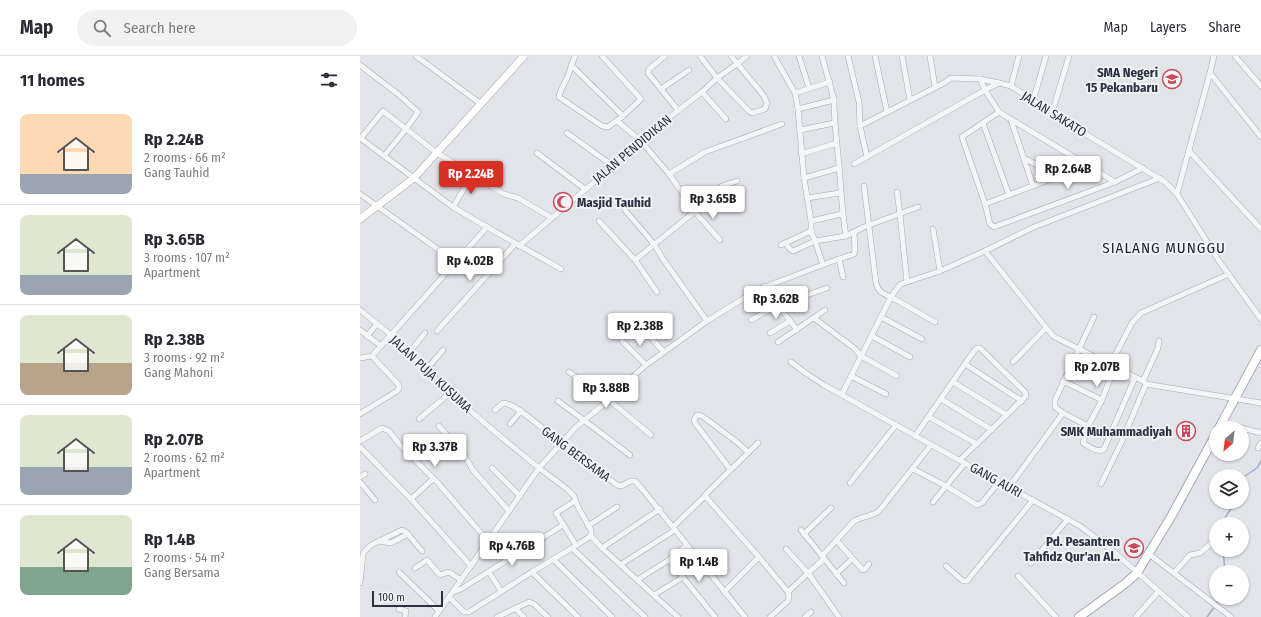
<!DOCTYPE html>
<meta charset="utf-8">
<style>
body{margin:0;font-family:"Fira Sans Condensed",sans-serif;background:#f2f2f3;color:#2b2b33;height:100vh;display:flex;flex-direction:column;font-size:15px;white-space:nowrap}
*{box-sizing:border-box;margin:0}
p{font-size:13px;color:#7c7c81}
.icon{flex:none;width:22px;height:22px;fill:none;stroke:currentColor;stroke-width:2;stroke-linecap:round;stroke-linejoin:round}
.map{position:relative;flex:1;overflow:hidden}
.drawer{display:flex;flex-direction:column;background:#fff;width:360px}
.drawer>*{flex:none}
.needle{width:26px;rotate:208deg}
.tools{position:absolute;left:849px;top:365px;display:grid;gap:8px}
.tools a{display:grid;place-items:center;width:40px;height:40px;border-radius:50%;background:#fff;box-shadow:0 1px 3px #0004;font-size:20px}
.scale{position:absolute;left:12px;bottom:10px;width:71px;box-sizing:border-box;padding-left:4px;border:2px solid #2a3141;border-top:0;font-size:11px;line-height:14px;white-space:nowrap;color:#2a3141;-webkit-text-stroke:3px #f1f3f7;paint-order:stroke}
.price{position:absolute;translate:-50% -34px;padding:0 9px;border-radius:4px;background:#fff;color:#222;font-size:13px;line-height:26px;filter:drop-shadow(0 1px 2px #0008)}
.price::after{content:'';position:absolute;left:50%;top:24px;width:12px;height:9px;margin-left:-6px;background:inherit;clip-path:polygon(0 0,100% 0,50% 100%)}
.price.on{background:#d93025;color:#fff}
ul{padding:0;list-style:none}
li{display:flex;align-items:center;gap:12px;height:100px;padding:0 20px}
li+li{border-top:1px solid #e1e1e2}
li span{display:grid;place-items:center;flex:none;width:112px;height:80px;border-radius:8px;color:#555}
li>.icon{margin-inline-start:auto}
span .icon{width:48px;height:48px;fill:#fffc;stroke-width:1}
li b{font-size:17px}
h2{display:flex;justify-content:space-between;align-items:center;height:48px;padding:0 20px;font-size:17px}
header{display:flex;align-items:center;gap:24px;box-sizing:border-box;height:56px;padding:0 20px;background:#fff;border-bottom:1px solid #e1e1e2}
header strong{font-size:19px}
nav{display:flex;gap:22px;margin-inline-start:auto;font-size:14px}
.search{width:280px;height:36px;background:#f2f2f3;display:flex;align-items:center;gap:10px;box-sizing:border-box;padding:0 14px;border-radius:22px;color:#7c7c81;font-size:15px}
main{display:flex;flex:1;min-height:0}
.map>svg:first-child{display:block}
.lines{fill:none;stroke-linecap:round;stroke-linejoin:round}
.stream{stroke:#9db0c9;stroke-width:1.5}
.street-casing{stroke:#a6abb3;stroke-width:6}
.secondary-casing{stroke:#a6abb3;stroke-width:8}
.primary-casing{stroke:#a1a8b5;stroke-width:10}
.street{stroke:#f4f5f8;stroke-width:5}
.secondary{stroke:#fff;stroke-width:7}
.primary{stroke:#fff;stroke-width:8}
.labels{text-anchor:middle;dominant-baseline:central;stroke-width:4;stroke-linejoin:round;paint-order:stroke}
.poi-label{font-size:13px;font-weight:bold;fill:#2a3141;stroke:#f1f3f7;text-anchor:end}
.street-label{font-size:13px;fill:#2a3141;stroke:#f1f3f7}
.quarter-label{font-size:15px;letter-spacing:1px;fill:#1c2232;stroke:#f1f3f7}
</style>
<header>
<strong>Map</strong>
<div class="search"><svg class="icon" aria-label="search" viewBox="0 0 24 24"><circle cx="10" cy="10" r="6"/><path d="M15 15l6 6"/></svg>Search here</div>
<nav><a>Map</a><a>Layers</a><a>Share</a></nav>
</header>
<main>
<section class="drawer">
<h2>11 homes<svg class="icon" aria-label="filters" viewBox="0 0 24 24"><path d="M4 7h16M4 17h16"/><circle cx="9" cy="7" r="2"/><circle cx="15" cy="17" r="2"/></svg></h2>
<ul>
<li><span style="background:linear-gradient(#ffd9b3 75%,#9aa5b1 0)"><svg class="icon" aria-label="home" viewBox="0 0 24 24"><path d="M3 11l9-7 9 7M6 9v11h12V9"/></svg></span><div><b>Rp 2.24B</b><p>2 rooms · 66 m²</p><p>Gang Tauhid</p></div></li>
<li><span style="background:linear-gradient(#dfe7d0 75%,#9aa5b1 0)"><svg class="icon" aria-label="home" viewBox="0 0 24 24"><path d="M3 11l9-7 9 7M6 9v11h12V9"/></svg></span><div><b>Rp 3.65B</b><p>3 rooms · 107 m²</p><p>Apartment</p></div></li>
<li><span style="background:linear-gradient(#dfe7d0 60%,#b9a48a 0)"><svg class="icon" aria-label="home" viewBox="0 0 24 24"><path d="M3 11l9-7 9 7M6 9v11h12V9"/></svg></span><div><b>Rp 2.38B</b><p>3 rooms · 92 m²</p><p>Gang Mahoni</p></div></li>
<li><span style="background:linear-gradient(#dfe7d0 65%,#9aa5b1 0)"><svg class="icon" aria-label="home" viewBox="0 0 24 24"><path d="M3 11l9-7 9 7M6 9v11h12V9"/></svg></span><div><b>Rp 2.07B</b><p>2 rooms · 62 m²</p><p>Apartment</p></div></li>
<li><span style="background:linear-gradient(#dfe7d0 65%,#7fa58c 0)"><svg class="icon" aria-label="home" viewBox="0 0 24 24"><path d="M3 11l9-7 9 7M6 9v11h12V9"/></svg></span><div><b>Rp 1.4B</b><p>2 rooms · 54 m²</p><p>Gang Bersama</p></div></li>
</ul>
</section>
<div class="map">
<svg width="901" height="561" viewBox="0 0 901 561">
<rect width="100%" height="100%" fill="#e1e4e9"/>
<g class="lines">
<g class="stream">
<path d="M882,422L897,412L901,405"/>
<path d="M861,468L870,454L878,448L877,446"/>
<path d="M863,494L865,516"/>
<path d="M857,547L860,542"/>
<path d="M847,561L855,550"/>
</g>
<g class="street-casing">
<g id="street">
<path d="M56,0L121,48"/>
<path d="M215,0C212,7 210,15 207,22C204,29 200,34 199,41L242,70L248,71L263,60L281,43L242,0"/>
<path d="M305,0L289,13L288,17L318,54"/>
<path d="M340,0L357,22L389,55L392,57L405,53L407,47L404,40L371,0"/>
<path d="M414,0L435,37L438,53L444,122L451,165V175L455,185L486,180L504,171L558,151"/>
<path d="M439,0L449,32"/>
<path d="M462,0L474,44"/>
<path d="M488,0L499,46L500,70L507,101"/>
<path d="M515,0L527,56"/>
<path d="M542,0L550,44"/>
<path d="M570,0L575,31"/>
<path d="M659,0L651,30L719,74L805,126L817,138L859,205L901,263"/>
<path d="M854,0L850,17L901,81"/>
<path d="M875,0L901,30"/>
<path d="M0,9L38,38L58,56L46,73L24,100"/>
<path d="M211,9L263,60"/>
<path d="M620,23L625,34L639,56L755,126"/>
<path d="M301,33L329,14"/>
<path d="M342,36L366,63"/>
<path d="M435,37L470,26"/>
<path d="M673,45L686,0"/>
<path d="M438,53L474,44C474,66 477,87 479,109C481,133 482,156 486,180"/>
<path d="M639,56L602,81L625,148L630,168L634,171L755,126L783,112"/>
<path d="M692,57L709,0"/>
<path d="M651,64L673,130"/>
<path d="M257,65L280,84L309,118L333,152V157L275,204"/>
<path d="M623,67L649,139"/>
<path d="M500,70L584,27L591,22L620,23L639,27"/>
<path d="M440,74L474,67"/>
<path d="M207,77L253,110"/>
<path d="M0,82L93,151L127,171L201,213"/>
<path d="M1,82L23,55L77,97L144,138L158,142L192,162"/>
<path d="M829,95L901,173"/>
<path d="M177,97L225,133"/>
<path d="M441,98L477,87"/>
<path d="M664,102L699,121"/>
<path d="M494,108L625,34L639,27L651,30"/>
<path d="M309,118L345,96L422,68"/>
<path d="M444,122L479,112"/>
<path d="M504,130L516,227C518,236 524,238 531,241L538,231L541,228L580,215L625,195L693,280L783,325L786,328L901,347"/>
<path d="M537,136L540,158L547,226"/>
<path d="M0,138L96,206"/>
<path d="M817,138L850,17"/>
<path d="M447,142L480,137"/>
<path d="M625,148L728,109"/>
<path d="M93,151L113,118"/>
<path d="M333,152L362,130L377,125"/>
<path d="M265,154L294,188L303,203L347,265"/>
<path d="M334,155L360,184"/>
<path d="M239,165L275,204L297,236"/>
<path d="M451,165L482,158"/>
<path d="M573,173L580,215"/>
<path d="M425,187L430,193L433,195L455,185L463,209"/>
<path d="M421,189L451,175"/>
<path d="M159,190L253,110L280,84L342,36L357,22L377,8L387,0"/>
<path d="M625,195L674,171L800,122"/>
<path d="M479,203L483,221"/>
<path d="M404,230L437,274"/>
<path d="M0,254L31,279L90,337L135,376L179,412L207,433L214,440L218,451L231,474V480L242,492L318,561"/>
<path d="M521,261L562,283"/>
<path d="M454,262L494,292L501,300L537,320"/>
<path d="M391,264L418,249L467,232"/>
<path d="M280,270L304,296"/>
<path d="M0,274L21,290L127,171"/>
<path d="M77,275L155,188"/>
<path d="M410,277L430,265"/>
<path d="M7,280L17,268"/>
<path d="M512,280L550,301"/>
<path d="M262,285L286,309"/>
<path d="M418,286L465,254"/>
<path d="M49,297L65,277"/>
<path d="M12,300L21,290"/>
<path d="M0,302L12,300L39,329V332L37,335L0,358"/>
<path d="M713,304L750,323"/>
<path d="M431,306L447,318L464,329L588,398L720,470L753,495L828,561"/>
<path d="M653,306L686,272"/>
<path d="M605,308L662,345"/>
<path d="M750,309L772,267L781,257L869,218"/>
<path d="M66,314L83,294"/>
<path d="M753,315L774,324L744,393C738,398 729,390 723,387L728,370L742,344Z"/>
<path d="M209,316L249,344L291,379"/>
<path d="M491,320L526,338"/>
<path d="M703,325L742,344"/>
<path d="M783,325L798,292L799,285"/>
<path d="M593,326L647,359"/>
<path d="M482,338L531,241L575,266"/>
<path d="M581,343L632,374"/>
<path d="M198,345L225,365L270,399"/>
<path d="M135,354L143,347C155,346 191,380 203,389C221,402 239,415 257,429L261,430L271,425H275L283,434L385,561"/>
<path d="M703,357L728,370"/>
<path d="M569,361L617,388"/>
<path d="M59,363L90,337"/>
<path d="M862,367L882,372"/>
<path d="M150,368L161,355"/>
<path d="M79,370L104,399L113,414L149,455"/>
<path d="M882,372L901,377"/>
<path d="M555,380L614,295L617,292H620L665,336L666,340L600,404"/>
<path d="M0,385L22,372L29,375L40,389L78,427L128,485"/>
<path d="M398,387L347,437L345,440L399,501L428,536L429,541L428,545L410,561"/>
<path d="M0,391L51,443L111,510"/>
<path d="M898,392L901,387"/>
<path d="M132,412L160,440"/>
<path d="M370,413L335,367L334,364L337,359L342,360L377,386L388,396"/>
<path d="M553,413L586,430L617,449L622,447L639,426"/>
<path d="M0,421L5,418"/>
<path d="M0,426L15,444"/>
<path d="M490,427L536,369"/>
<path d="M741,428L762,385L786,328"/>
<path d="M649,431L703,357L695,351V344L734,261"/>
<path d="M51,443L73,423"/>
<path d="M215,445L196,457L216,489"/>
<path d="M573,446L605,407"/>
<path d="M228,470L257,451"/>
<path d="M313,471L345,440"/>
<path d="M441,474L484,527"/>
<path d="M444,478L471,452"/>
<path d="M19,485L31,487L48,478"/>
<path d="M477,485L501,512L503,514L505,513L509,508"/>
<path d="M212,492L285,561"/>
<path d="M242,492L300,453"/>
<path d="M426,493L448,517L479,561"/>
<path d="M789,498L871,561"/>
<path d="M462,500L494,465C503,460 511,461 519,455L571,389"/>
<path d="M193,503L252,561"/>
<path d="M309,504L355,561"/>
<path d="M671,507L708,463"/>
<path d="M260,509L315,474"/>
<path d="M586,510L603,525H607L673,444"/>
<path d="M55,512L67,504L80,519L89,516L101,524"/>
<path d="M39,516L79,555"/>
<path d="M129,516L141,535"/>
<path d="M172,516L218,561"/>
<path d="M814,517L830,499L840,497L855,484"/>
<path d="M476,518L492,503"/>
<path d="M658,520L696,561"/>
<path d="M277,524L309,504L327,489"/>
<path d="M0,527L3,498L4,496L11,489L42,474L46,476L62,495"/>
<path d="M93,536L101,533L203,469"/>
<path d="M364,536L399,501"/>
<path d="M428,536L448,517L464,503"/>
<path d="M294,539L323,521"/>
<path d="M89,541L104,556H109L172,516L212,492L231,480"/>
<path d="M155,552L164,561"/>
<path d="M39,553L46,555L45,561"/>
<path d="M75,561L179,412L216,371L249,344L260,332L286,309L347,265L399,233L473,205L494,198L495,194L494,176"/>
<path d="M137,561L169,546L174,548L188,561"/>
<path d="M445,561L451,556"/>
<path d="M776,561L798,536"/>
</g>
</g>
<g class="secondary-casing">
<path id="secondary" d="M0,163L54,122L164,0"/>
</g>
<g class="primary-casing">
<g id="primary">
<path d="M859,372L901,294"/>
<path d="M719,561L766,527L777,517L812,459L856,378"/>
</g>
</g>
<use href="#street" class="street"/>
<use href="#secondary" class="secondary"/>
<use href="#primary" class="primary"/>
</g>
<defs>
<g id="school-ring" transform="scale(1)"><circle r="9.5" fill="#f1f3f7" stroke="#cb4958" stroke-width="1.5"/><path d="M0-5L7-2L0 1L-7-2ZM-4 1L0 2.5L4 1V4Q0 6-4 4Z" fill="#cb4958"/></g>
<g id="mosque-ring" transform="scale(1)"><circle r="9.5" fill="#f1f3f7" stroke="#cb4958" stroke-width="1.5"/><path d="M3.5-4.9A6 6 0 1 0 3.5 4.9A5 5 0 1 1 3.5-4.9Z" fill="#cb4958"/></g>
<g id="building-ring" transform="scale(1)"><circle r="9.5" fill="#f1f3f7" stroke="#cb4958" stroke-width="1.5"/><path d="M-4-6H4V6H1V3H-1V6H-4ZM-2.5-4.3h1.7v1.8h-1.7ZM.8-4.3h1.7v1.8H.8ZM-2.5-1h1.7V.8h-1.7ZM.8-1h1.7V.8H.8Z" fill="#cb4958"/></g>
<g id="university-ring" transform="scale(1)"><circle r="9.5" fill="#f1f3f7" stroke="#cb4958" stroke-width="1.5"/><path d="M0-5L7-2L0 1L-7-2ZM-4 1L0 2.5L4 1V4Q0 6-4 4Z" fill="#cb4958"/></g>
</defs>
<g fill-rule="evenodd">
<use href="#school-ring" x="812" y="23"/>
<use href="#mosque-ring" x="203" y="146"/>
<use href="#building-ring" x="826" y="375"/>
<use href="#university-ring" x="774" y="492"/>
</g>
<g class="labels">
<g class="poi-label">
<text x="798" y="16">SMA Negeri<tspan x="798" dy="15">15 Pekanbaru</tspan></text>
<text x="217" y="146" text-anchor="start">Masjid Tauhid</text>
<text x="812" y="375">SMK Muhammadiyah</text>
<text x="760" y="485">Pd. Pesantren<tspan x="760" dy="15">Tahfidz Qur'an Al..</tspan></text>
</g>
<g class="street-label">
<text transform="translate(694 58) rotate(32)">JALAN SAKATO</text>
<text transform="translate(272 93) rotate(-40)">JALAN PENDIDIKAN</text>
<text transform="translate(71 318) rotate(43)">JALAN PUJA KUSUMA</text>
<text transform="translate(216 398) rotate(37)">GANG BERSAMA</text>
<text transform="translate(636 424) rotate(29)">GANG AURI</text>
</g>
<g class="quarter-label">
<text x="804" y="192">SIALANG MUNGGU</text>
</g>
</g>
</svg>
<div class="tools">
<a><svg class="needle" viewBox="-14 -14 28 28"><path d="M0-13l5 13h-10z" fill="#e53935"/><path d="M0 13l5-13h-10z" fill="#7c7c81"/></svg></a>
<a><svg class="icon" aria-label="layers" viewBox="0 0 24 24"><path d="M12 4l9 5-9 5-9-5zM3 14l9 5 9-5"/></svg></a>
<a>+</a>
<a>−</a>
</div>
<div class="scale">100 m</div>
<b class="price" style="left:708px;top:134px">Rp 2.64B</b>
<b class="price on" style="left:111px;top:139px">Rp 2.24B</b>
<b class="price" style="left:353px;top:164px">Rp 3.65B</b>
<b class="price" style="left:110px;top:226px">Rp 4.02B</b>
<b class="price" style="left:416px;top:264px">Rp 3.62B</b>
<b class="price" style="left:280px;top:291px">Rp 2.38B</b>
<b class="price" style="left:737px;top:332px">Rp 2.07B</b>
<b class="price" style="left:246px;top:353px">Rp 3.88B</b>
<b class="price" style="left:75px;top:412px">Rp 3.37B</b>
<b class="price" style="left:152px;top:511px">Rp 4.76B</b>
<b class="price" style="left:339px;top:527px">Rp 1.4B</b>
</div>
</main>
